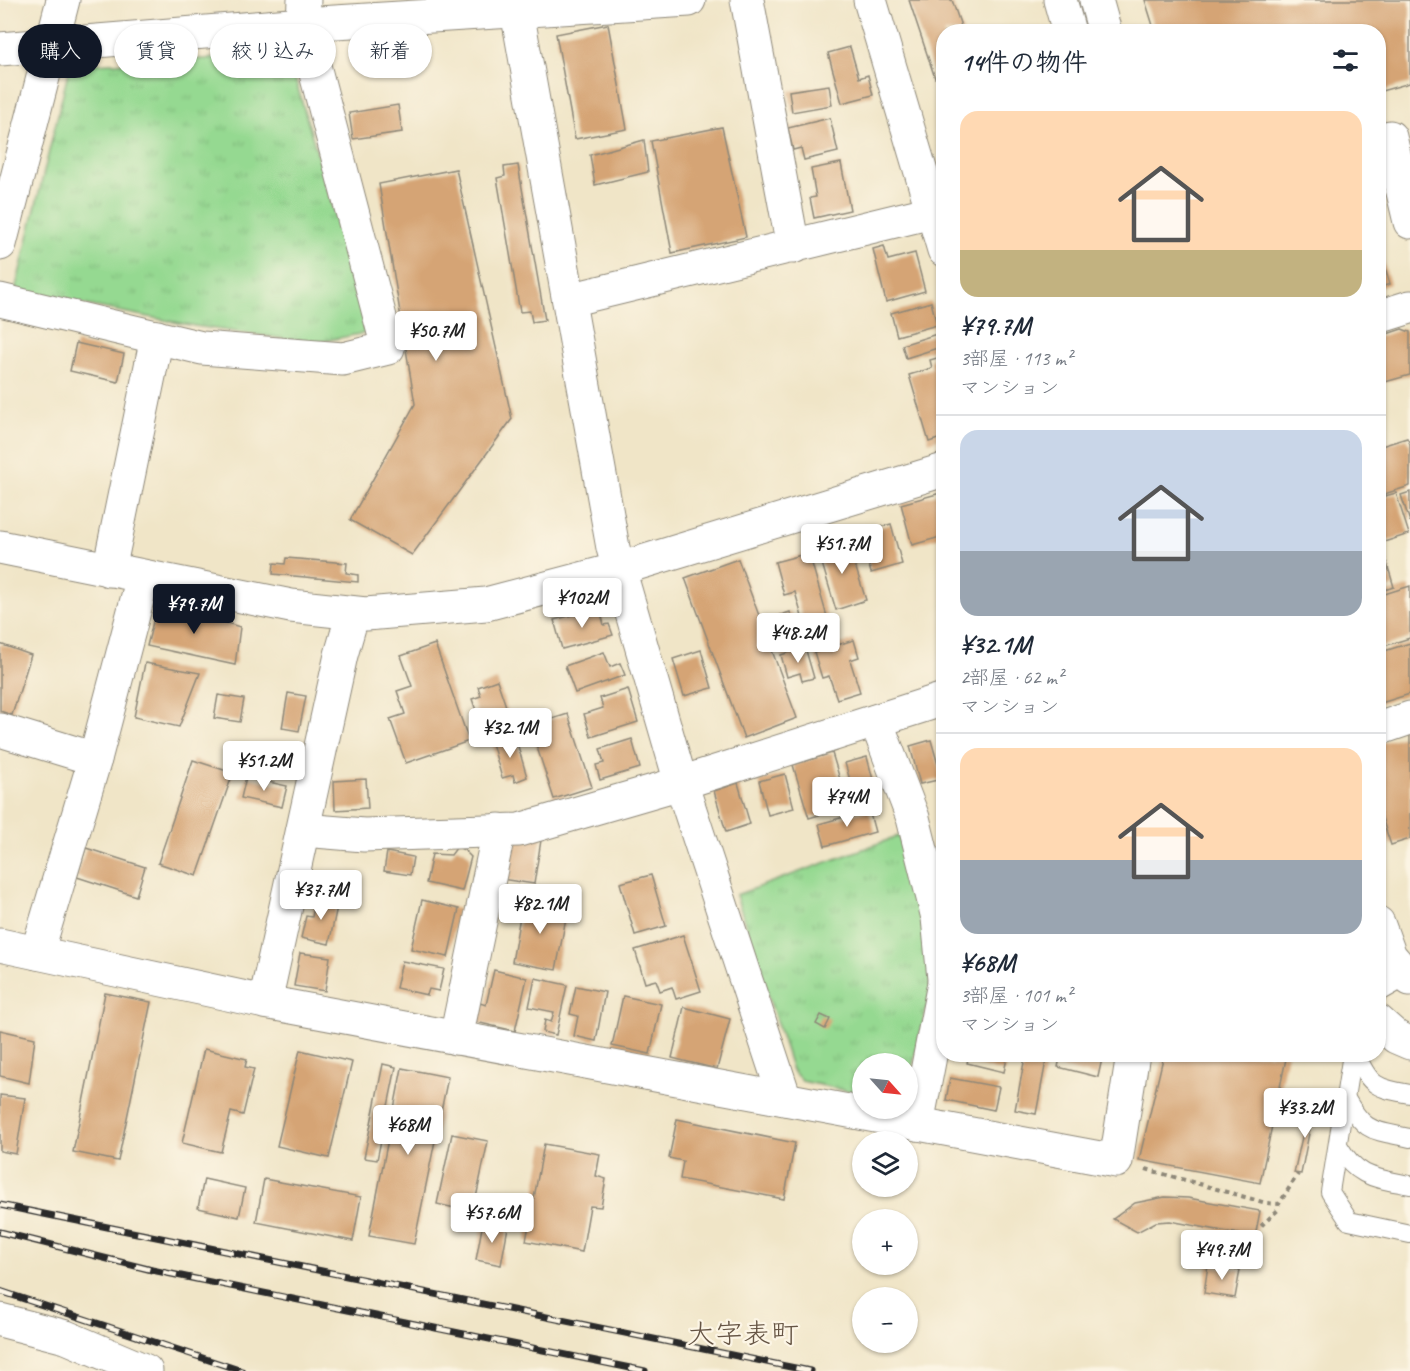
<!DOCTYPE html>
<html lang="ja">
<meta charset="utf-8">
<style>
body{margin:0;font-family:Caveat,"Klee One",sans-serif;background:#f2f2f3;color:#1f2937;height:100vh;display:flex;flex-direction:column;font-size:22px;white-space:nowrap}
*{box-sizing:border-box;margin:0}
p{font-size:20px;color:#747a83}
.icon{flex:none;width:33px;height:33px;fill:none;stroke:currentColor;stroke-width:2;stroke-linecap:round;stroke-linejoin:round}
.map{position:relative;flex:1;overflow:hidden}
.drawer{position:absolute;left:936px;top:24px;width:450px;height:1038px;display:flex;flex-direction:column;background:#fff;border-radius:24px;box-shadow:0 2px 4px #0004}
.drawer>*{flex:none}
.guide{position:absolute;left:18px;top:24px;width:570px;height:54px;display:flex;gap:12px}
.needle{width:39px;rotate:117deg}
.controls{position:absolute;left:852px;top:1053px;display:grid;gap:12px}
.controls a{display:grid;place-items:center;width:66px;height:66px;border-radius:50%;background:#fff;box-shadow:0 2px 4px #0004;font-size:30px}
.price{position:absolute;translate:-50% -51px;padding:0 14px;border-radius:6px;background:#fff;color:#222;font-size:20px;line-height:39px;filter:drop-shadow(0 2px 3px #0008)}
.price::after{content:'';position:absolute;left:50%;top:36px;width:18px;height:14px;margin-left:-9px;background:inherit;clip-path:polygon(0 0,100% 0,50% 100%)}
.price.active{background:#111827;color:#fff}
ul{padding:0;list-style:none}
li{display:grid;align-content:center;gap:12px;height:318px;padding:0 24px}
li+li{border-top:2px solid #e0e1e3}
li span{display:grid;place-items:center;height:186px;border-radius:18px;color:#555}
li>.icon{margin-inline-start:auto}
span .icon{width:108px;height:108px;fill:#fffc;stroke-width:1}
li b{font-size:26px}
h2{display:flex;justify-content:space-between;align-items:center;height:72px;padding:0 24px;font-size:26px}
.tag{padding:0 21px;border-radius:27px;background:#fff;box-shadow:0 2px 4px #0004;font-size:21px;line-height:54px}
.tag.active{background:#111827;color:#fff}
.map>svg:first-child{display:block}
.park{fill:url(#park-tufts);stroke:#60825e;stroke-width:1.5}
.building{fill:#d5a475}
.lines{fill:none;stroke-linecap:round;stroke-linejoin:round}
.service-casing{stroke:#8e8879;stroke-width:20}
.minor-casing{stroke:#8e8879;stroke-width:35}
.tertiary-casing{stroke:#8e8879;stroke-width:35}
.path{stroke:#8e8879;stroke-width:4;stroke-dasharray:4.5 4.5;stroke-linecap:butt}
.service{stroke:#fff;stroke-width:18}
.minor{stroke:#fff;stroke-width:33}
.tertiary{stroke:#fff;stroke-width:33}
.rail-casing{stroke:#2b2b2b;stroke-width:7}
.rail{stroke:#fcf5e5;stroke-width:4.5;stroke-dasharray:14;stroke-linecap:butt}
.labels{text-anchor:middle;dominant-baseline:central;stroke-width:4.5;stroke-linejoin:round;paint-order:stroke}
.quarter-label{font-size:28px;fill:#665545;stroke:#fcf5e5}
</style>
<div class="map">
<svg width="1410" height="1371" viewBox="0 0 1410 1371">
<defs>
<pattern id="park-tufts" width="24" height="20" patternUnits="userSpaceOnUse" patternTransform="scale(1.5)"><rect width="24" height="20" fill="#95d991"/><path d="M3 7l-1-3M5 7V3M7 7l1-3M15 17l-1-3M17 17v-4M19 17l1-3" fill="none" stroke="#81ba7d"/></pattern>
</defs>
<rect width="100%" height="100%" fill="#fcf5e5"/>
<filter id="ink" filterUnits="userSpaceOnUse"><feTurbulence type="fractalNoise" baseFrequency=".0167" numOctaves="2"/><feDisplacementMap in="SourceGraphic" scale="12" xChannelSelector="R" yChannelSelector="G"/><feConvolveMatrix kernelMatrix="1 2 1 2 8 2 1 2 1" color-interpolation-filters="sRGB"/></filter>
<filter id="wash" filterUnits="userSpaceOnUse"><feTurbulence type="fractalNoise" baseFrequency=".008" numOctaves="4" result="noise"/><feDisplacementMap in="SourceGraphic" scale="24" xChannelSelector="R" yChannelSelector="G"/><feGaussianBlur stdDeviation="1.35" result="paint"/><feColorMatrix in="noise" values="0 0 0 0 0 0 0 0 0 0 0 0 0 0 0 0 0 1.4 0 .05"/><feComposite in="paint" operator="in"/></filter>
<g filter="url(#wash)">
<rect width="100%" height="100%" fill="#f0e5c7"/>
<g class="park">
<path d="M288,55L370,332L314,343L195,326L15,291L70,65Z"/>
<path d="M899,836L930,952V993L908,1085V1064H862V1094L802,1081L792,1070L736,895Z"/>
</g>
<g id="blocks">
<g class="building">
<path d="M909,0H952L963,32H944V75L935,78Z"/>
<path d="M1145,0H1410V83L1378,92V32H1155Z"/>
<path d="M608,24L627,129L575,139L556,34Z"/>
<path d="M850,47L859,78L868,75L873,95L842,103L828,53Z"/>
<path d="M829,85L832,105L792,112L789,91Z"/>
<path d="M398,105L402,132L353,139L349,113Z"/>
<path d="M830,118L838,152L804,160L801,148L793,150L788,128Z"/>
<path d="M722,127L746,237L672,253L651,141Z"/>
<path d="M644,140L648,172L595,185L590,155Z"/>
<path d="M841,163L850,210L814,218L810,198L816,197L811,169Z"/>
<path d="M518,165L545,320L532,322L530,311L520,312L497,178L505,176L504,167Z"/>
<path d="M456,169L512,419L412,555L350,520L415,404L379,184Z"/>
<path d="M1378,244L1390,284L1378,288Z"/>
<path d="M884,246L888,260L915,253L925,291L886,302L873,249Z"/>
<path d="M931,302L937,325L897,336L891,313Z"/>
<path d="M1402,329L1410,332V375L1378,384V337Z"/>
<path d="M943,332L944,346L906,358L902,345Z"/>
<path d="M76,343L124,354L118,382L70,371Z"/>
<path d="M944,356V437L929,442L909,375L932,368L930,360Z"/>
<path d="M1407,438L1410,444V486L1378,496V447Z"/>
<path d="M944,492V536L912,545L901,504Z"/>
<path d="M1410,492V522L1401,495Z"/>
<path d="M1396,493L1409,534L1378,544V498Z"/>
<path d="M891,524L902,564L871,573L860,533Z"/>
<path d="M847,540L866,600L836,610L818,550Z"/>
<path d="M1382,547L1394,587L1378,592V548Z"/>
<path d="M809,553L831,631L808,638L795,592L784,595L775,562Z"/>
<path d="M286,558L347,563L346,573L358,575V582L273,574L274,563L285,564Z"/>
<path d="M738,559L797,718L744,738L685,578Z"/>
<path d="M1410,586V638L1378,648V596Z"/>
<path d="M158,602L240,627L235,665L147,646Z"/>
<path d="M594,609L596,615L601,613L604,625L609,624L613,635L562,649L554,620Z"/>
<path d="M790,612L800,641L779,648L769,619Z"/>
<path d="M854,640L859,657L850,660L860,692L837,699L829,676L822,678L814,652Z"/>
<path d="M1410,643V694L1378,704V653Z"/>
<path d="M0,644L31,655L12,715L0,711Z"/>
<path d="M435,644L469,741L406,763L390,719L405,714L397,691L412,686L401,656Z"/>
<path d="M805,647L814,678L802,681L800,673L787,677L781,655Z"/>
<path d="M701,650L712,688L684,696L673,659Z"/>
<path d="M604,652L610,667L620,663L625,675L575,693L565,666Z"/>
<path d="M145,663L200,673L179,727L134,717Z"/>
<path d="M497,680L511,721L483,731L472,699L481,696L478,687Z"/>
<path d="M628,689L638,722L591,737L584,714L603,708L600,698Z"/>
<path d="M288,693L306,696L299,731L282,728Z"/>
<path d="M218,695L244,699L240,722L214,718Z"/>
<path d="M568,714L592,787L554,799L530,726Z"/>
<path d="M1410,734V839L1391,845L1378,806V744Z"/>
<path d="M515,736L527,777L515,782L513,775L502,778L492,743Z"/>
<path d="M632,739L640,768L600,780L596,765L604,763L600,749Z"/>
<path d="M931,740L942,779L920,784L910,746Z"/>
<path d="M832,753L848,806L809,818L793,765Z"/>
<path d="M867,757L877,795L856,801L845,763Z"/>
<path d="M193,760L233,773L197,876L158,863Z"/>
<path d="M785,774L794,808L768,815L759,781Z"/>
<path d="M246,777L287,786L282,807L241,798Z"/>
<path d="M366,779L368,808L335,810L334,781Z"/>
<path d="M738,783L750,824L726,832L714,791Z"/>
<path d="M869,810L875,832L825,846L819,824Z"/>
<path d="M542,834L534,884L501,879L511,842Z"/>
<path d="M457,847L464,850L471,857L462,891L426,883L432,854L451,855Z"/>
<path d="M86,848L145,867L136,896L77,877Z"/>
<path d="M387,852L413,857L410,875L384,871Z"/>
<path d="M651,875L666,926L635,935L620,883Z"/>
<path d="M316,897L338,902L329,944L301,938L306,916L312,917Z"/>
<path d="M523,899L568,908L556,970L512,962Z"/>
<path d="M422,900L459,909L448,957L411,949Z"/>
<path d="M683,935L701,991L676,999L672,987L660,991L656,980L645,983L635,950Z"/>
<path d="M300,953L330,957L325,991L294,986Z"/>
<path d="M402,961L444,969L439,991L429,989L427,995L396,988Z"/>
<path d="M494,970L527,978L515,1031L476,1022L480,1003L486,1005Z"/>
<path d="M535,978L567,985L556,1035L543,1032L545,1020L551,1022L554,1012L529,1007Z"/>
<path d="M576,986L605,992L596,1041L574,1036L578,1016L570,1014Z"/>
<path d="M105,993L151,1002L118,1161L73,1152Z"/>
<path d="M623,996L661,1004L650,1054L612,1046Z"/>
<path d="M684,1007L730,1019L717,1069L672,1058Z"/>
<path d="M821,1015L830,1019L825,1029L816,1024Z"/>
<path d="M0,1030L35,1038L29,1083L0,1076Z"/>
<path d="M204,1049L247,1059L245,1067L254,1069L243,1115L231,1112L221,1152L182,1143Z"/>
<path d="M300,1050L352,1062L329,1158L277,1146Z"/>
<path d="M969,1054H1008L1004,1072L967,1063Z"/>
<path d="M1061,1054H1103L1098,1077L1058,1067Z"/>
<path d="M1164,1054H1287L1260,1183L1139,1160Z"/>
<path d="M1025,1057L1046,1061L1036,1114L1015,1110Z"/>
<path d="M383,1064L396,1067L377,1160L364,1158Z"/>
<path d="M402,1068L448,1077L414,1244L369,1236Z"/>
<path d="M950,1078L999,1087L994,1110L946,1100Z"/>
<path d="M0,1095L25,1098L16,1154L0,1151Z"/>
<path d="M1310,1101L1315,1103L1301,1174L1294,1173Z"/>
<path d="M677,1119L795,1143L784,1199L680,1179L683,1161L669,1158Z"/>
<path d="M452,1134L488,1141L473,1212L437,1204Z"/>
<path d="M544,1144L600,1154L596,1176L606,1179L601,1207L590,1206L582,1252L526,1241Z"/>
<path d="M204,1179L245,1188L239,1217L198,1208Z"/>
<path d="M264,1179L361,1197L353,1241L256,1222Z"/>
<path d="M1165,1197L1188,1198L1260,1211L1255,1237L1170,1221L1156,1222L1137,1232L1113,1219L1135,1203Z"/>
<path d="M483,1222L508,1227L501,1265L476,1260Z"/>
<path d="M1236,1247L1246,1249L1244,1264L1234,1262Z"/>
<path d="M1208,1265L1240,1270L1235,1298L1204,1293Z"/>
</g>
</g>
</g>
<g filter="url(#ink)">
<use href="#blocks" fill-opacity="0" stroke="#8e8879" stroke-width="1.5"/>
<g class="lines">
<g class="service-casing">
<g id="service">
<path d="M1378,993L1406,977"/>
<path d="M1352,1054L1330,1192L1349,1221L1410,1234"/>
<path d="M1356,1054C1370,1087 1377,1088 1410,1094"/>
<path d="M1345,1097C1365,1133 1372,1130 1410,1138"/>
<path d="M1338,1145C1357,1178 1375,1178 1410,1185"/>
</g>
</g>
<g class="minor-casing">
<g id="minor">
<path d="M515,0L613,548L681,783L785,1099"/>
<path d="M747,0L793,247"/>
<path d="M870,0L944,250"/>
<path d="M0,49L303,24L689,0"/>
<path d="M1390,137L1410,222"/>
<path d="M0,244L63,0"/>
<path d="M0,300L202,348L343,359L388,348L303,24L304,0"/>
<path d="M569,300L932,212"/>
<path d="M1378,317L1410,307"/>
<path d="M0,547L291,606L366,614L486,604L619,569L944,470"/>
<path d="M109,570L157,337"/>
<path d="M876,721L913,818L938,918L944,979"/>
<path d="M1378,729L1410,718"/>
<path d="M0,730L95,759"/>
<path d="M303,830L364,835L519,830L681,783L944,699"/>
<path d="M0,945L265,1002L1116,1161L1133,1054"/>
<path d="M37,953L95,759L143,577"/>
<path d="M265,1002L341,655L353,613"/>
<path d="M456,1038L499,830"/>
<path d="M917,1124L944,983"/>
<path d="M0,1320L66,1337L146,1371"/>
</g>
</g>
<g class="tertiary-casing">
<g id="tertiary">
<path d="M1060,0L1069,32"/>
<path d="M1096,0L1105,32"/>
<path d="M1378,923L1390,956L1410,979"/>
<path d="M1378,1021L1396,1037L1410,1043"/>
</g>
</g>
<g class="path">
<path d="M1146,1169L1266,1203L1279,1204L1298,1174"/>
<path d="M1261,1226L1278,1210"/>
</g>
<use href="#service" class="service"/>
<use href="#minor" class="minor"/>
<use href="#tertiary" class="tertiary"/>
<g class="rail-casing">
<g id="rail">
<path d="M0,1205L810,1371"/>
<path d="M0,1232L152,1270L645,1371"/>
<path d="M0,1291L242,1371"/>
</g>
</g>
<use href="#rail" class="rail"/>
</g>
</g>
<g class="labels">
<g class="quarter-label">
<text x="743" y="1333">大字表町</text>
</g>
</g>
</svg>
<div class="controls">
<a><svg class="needle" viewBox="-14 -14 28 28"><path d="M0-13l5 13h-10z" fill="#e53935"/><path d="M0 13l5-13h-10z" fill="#747a83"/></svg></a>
<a><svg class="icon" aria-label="layers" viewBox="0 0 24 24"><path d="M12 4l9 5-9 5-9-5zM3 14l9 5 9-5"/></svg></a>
<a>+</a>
<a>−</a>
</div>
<b class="price" style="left:436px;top:362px">¥50.7M</b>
<b class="price" style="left:842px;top:575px">¥51.7M</b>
<b class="price" style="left:582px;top:629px">¥102M</b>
<b class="price active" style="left:194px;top:635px">¥79.7M</b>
<b class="price" style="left:798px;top:664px">¥48.2M</b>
<b class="price" style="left:510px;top:759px">¥32.1M</b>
<b class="price" style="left:264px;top:792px">¥51.2M</b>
<b class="price" style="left:847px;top:828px">¥74M</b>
<b class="price" style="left:321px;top:921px">¥37.7M</b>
<b class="price" style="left:540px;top:935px">¥82.1M</b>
<b class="price" style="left:1305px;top:1139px">¥33.2M</b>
<b class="price" style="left:408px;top:1156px">¥68M</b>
<b class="price" style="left:492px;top:1244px">¥57.6M</b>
<b class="price" style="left:1222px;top:1281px">¥49.7M</b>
<div class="guide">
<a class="tag active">購入</a>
<a class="tag">賃貸</a>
<a class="tag">絞り込み</a>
<a class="tag">新着</a>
</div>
<section class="drawer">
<h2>14件の物件<svg class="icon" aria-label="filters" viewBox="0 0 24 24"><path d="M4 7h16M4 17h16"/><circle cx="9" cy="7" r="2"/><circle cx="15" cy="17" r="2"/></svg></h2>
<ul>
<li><span style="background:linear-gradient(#ffd9b3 75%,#c2b280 0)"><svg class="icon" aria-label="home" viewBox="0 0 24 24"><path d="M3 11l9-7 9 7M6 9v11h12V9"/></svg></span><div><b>¥79.7M</b><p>3部屋 · 113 m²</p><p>マンション</p></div></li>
<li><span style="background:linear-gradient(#c9d6e8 65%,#9aa5b1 0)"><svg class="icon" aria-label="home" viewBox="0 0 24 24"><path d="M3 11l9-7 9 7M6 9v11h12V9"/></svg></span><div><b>¥32.1M</b><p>2部屋 · 62 m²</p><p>マンション</p></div></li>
<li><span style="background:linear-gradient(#ffd9b3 60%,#9aa5b1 0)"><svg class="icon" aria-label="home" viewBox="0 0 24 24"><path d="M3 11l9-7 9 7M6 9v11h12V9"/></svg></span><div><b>¥68M</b><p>3部屋 · 101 m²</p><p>マンション</p></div></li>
</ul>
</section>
</div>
